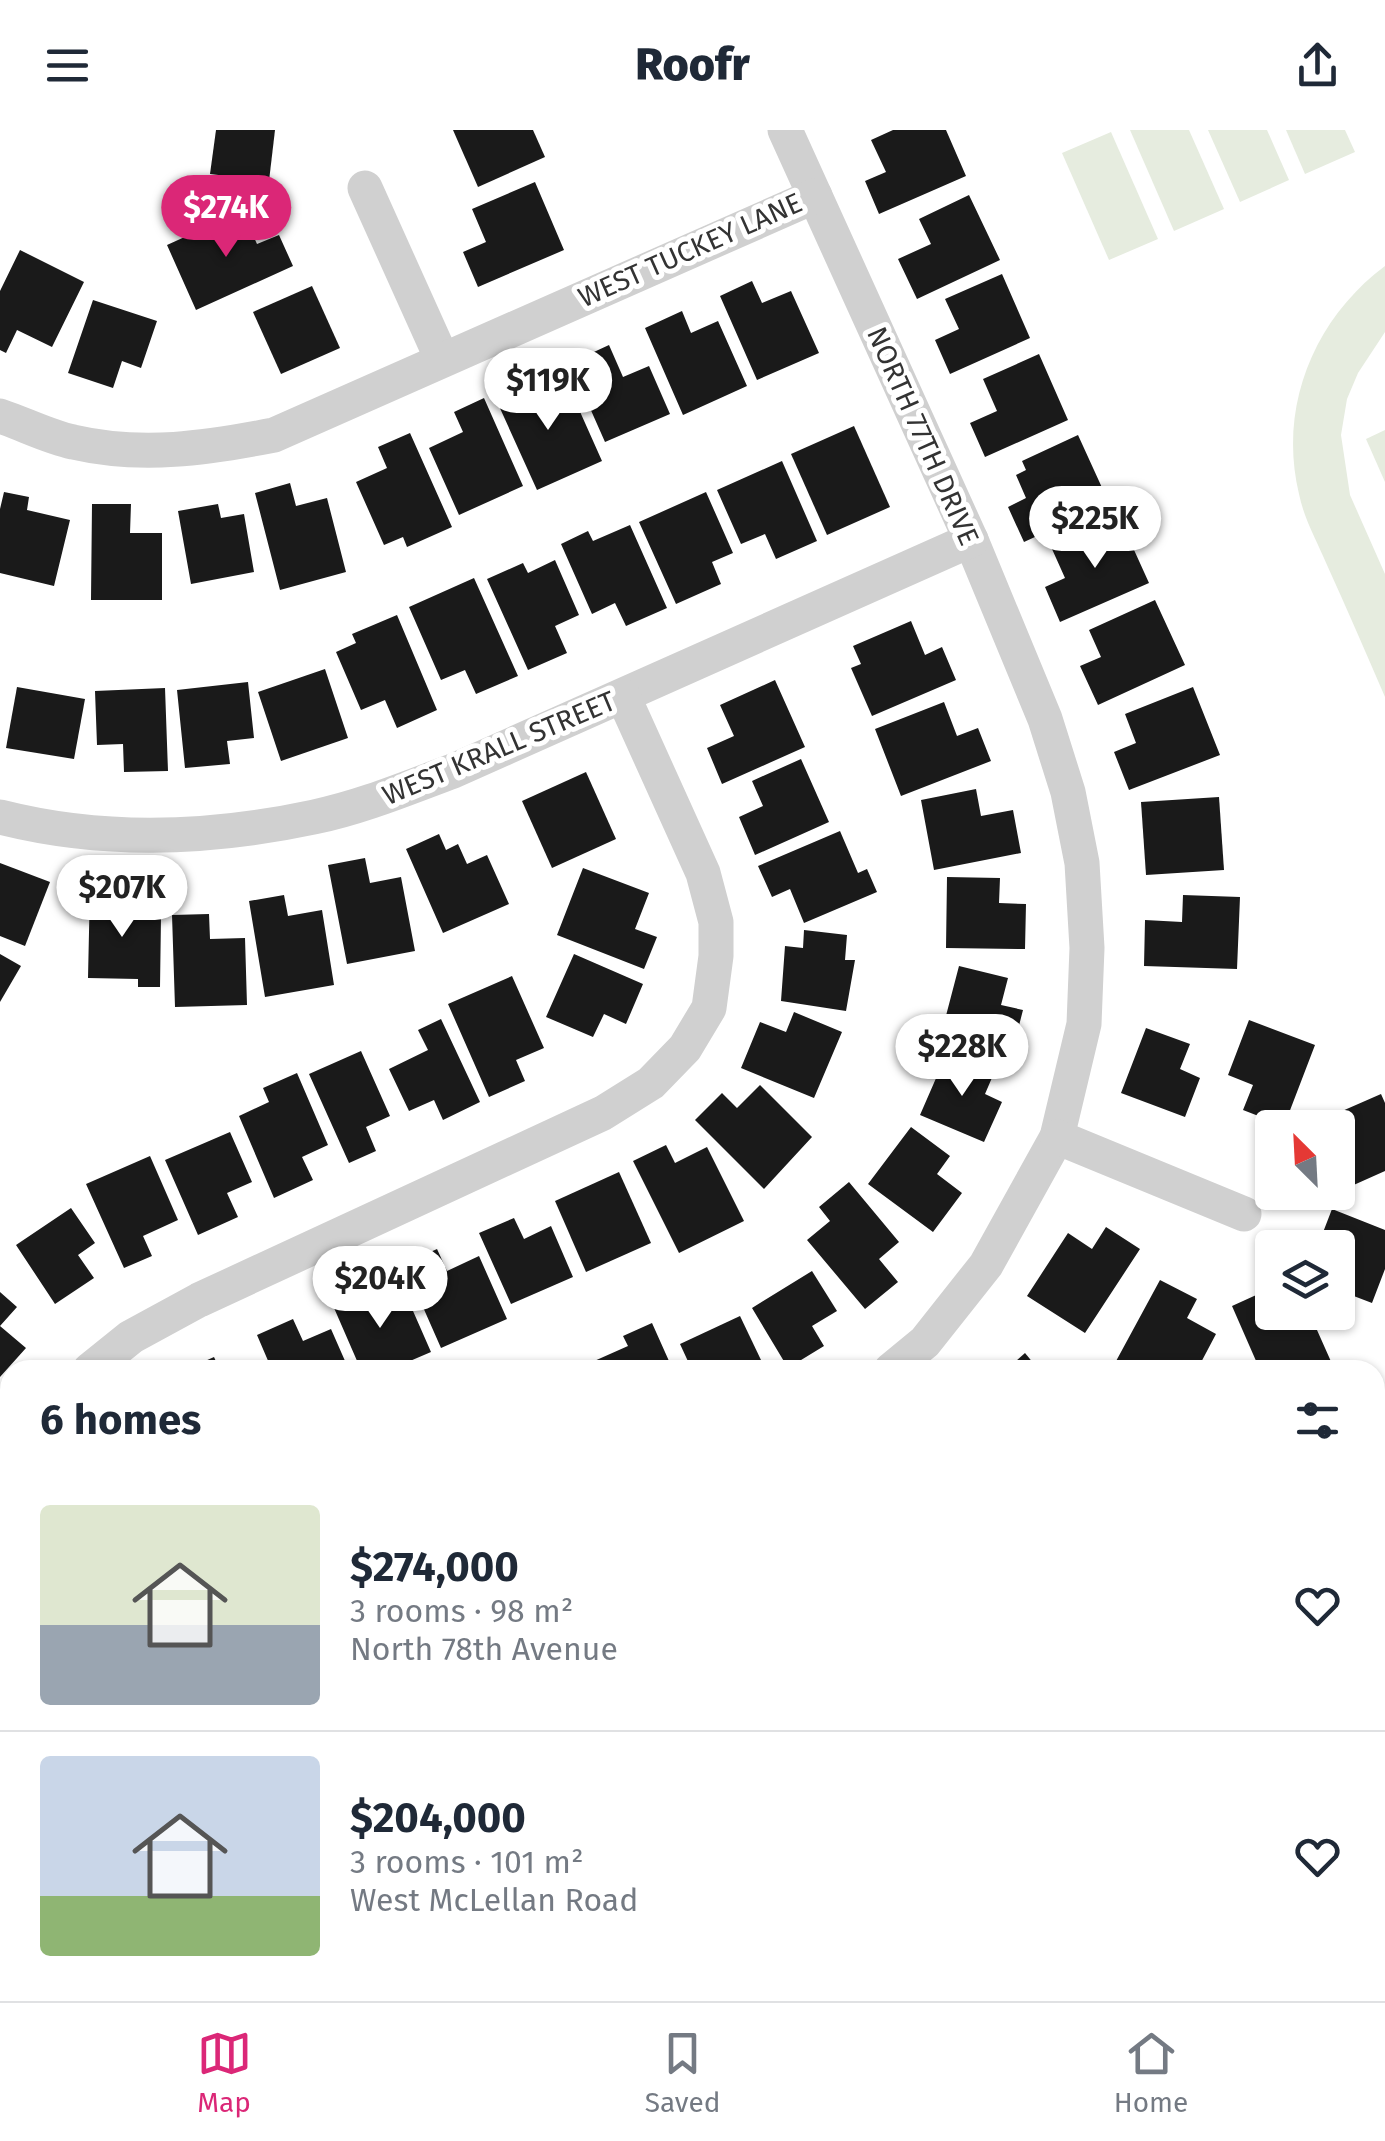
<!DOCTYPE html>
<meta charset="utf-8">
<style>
body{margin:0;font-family:"Fira Sans",sans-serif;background:#f6f6f7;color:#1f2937;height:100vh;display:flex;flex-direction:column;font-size:38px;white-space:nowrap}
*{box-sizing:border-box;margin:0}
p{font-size:32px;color:#747a83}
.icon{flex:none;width:55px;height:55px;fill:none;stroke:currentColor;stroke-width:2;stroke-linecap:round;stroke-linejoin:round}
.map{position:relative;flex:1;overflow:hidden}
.side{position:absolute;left:0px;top:1230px;width:1385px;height:642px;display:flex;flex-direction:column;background:#fff;border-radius:30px 30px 0 0;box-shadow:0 2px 8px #0004}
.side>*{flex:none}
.needle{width:65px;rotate:336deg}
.buttons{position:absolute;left:1255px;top:980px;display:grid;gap:20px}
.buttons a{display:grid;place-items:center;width:100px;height:100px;border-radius:10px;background:#fff;box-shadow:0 2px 8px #0004;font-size:50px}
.price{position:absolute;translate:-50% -85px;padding:0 22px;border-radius:35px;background:#fff;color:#222;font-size:32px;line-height:65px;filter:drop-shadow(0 2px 5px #0008)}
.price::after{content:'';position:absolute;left:50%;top:60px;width:30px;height:22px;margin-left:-15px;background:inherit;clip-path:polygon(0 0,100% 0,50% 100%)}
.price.current{background:#db2777;color:#fff}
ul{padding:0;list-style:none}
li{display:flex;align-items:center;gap:30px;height:250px;padding:0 40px}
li+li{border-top:2px solid #e0e1e3}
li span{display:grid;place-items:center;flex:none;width:280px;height:200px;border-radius:10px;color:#555}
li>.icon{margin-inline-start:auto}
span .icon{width:120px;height:120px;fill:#fffc;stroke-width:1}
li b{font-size:42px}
h2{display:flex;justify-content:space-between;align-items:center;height:120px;padding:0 40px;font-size:42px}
header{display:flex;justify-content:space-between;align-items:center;height:130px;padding:0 40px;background:#fff;font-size:45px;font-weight:800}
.tab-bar{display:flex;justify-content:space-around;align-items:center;height:140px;border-top:2px solid #e0e1e3;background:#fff;font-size:28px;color:#747a83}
.tab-bar a{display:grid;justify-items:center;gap:5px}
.tab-bar .current{color:#db2777}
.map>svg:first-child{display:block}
.green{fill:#e6ecdf}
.building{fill:#1a1a1a}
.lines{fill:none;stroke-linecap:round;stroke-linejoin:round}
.minor{stroke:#d0d0d0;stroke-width:35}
.labels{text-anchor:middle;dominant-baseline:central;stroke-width:10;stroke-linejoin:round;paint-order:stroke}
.street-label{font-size:28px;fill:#333;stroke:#fff}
</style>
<header><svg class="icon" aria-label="menu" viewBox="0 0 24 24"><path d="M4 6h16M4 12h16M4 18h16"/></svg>Roofr<svg class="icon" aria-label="share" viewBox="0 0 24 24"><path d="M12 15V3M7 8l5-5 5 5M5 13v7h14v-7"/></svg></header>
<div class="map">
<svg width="1385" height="1871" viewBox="0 0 1385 1871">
<rect width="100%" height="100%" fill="#fff"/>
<g class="green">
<path d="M1130,0H1189L1224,79L1174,101Z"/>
<path d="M1208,0H1267L1289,50L1240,72Z"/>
<path d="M1286,0H1345L1355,22L1305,44Z"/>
<path d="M1111,2L1158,109L1109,130L1062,23Z"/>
<path d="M1385,136V202L1358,243L1347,269L1341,305L1350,365L1385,444V567C1366,523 1347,479 1327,435C1317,411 1304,389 1299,364C1278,277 1314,189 1385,136Z"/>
<path d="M1385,300V352L1366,309Z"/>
<path d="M0,1601L10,1606V1848L0,1849Z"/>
</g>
<g class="building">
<path d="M216,0H275L269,51L210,44Z"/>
<path d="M453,0H533L545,27L478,57Z"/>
<path d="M893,0H946L966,46L879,84L865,51L886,42L871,10Z"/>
<path d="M535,52L564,120L478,157L463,122L486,112L472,79Z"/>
<path d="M969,65L1000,130L917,169L898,129L931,114L919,89Z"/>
<path d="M242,81L257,114L279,105L293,136L196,180L167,115Z"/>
<path d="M20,120L84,152L52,217L17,200L6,223L0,220V161Z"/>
<path d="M1002,144L1030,208L950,244L935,210L959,199L945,169Z"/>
<path d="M752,151L762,173L791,161L819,223L757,250L720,166Z"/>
<path d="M312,156L340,218L281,244L253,182Z"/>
<path d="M93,170L157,191L141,238L122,231L113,258L68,243Z"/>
<path d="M682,181L691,203L718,191L747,256L683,285L645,198Z"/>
<path d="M609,215L623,247L649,236L670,284L605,312L570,233Z"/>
<path d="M1039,224L1068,290L985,327L970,293L997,281L983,249Z"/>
<path d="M528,250L537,271L569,257L602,331L537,360L494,265Z"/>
<path d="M484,268L523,356L459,385L429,318L463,302L454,282Z"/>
<path d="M854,296L890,377L827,405L791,324Z"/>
<path d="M410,303L452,397L407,417L403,407L384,415L356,352L387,338L378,317Z"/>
<path d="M1078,305L1109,373L1024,412L1008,377L1026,368L1016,345L1026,340L1022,331Z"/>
<path d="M782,331L817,411L776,429L765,404L741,414L717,360Z"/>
<path d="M290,353L296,376L327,368L346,442L280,460L255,363Z"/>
<path d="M4,362L29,367L27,380L70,390L54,456L0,443V379Z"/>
<path d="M706,362L733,423L712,432L721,454L676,474L639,392Z"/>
<path d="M92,374H131L130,403H162V470H91Z"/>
<path d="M218,374L221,388L244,384L254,442L191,454L178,381Z"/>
<path d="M1120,389L1149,453L1060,492L1045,457L1065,448L1052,419Z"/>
<path d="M630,395L667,478L626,496L615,473L592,484L561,414L588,401L593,411Z"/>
<path d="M555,430L579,485L555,496L567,523L528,540L487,449L523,433L528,443Z"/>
<path d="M474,448L518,546L476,564L465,540L441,550L409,477Z"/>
<path d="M1155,470L1185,535L1098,575L1080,536L1101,527L1089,500Z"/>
<path d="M397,485L437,580L397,598L385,570L361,580L336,522L356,513L352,504Z"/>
<path d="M911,491L925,525L942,517L956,550L872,586L851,538L861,534L853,516Z"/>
<path d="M325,539L348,608L281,631L258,562Z"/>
<path d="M775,550L805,617L722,654L707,618L734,606L720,575Z"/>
<path d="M248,552L254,608L227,611L230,634L185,638L177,560Z"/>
<path d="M17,557L85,569L74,629L6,618Z"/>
<path d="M1193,557L1220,625L1129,660L1114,622L1136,613L1125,584Z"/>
<path d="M165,558L168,641L124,642L123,614L97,615L95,561Z"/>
<path d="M944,572L957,606L978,598L991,631L901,666L875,599Z"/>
<path d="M801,629L829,692L755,725L739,687L763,676L752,651Z"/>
<path d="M586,642L616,709L552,738L522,671Z"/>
<path d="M976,659L981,686L1013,680L1021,723L934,740L921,670Z"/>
<path d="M1219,667L1224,740L1146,745L1141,672Z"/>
<path d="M840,701L858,743L867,739L877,762L804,793L790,759L772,767L758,736Z"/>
<path d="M439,704L446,720L458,714L467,734L487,725L509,774L443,803L406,719Z"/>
<path d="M365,728L370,753L401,747L415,821L347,834L328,735Z"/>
<path d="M0,733L50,752L25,816L0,806Z"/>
<path d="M583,738L649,763L635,799L657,807L644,839L557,805Z"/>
<path d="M947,747L1000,748L999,773L1026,774L1025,819L946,818Z"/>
<path d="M90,756H124V786L161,787L160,857H138V849L88,848Z"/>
<path d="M284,765L288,786L322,780L334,855L265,867L249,771Z"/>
<path d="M1183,765L1240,767L1237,839L1144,836L1145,790L1182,792Z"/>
<path d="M209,784L210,809L245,808L247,875L175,877L172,785Z"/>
<path d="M804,800L847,805L845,830H855L846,881L781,871L785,816L803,818Z"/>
<path d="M0,824L21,836L0,872Z"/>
<path d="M574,824L643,854L626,894L604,884L593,907L546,887Z"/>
<path d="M959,836L1008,848L1001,875L1023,880L1013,919L942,901Z"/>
<path d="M512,846L544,918L516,930L525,951L489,967L448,874Z"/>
<path d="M794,882L842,902L814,968L741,938L760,892L786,902Z"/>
<path d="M441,889L480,972L443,990L434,970L409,981L389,939L428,920L418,900Z"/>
<path d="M1249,890L1315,915L1284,996L1243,980L1253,955L1228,945Z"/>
<path d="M1146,898L1190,914L1180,939L1200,948L1185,987L1121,963Z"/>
<path d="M361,921L390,986L366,997L376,1021L349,1033L309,944Z"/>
<path d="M947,923L994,943L985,964L1002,972L984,1012L920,985Z"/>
<path d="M297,943L328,1015L302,1027L313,1050L274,1068L239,986L269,972L263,958Z"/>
<path d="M760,955L812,1007L764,1059L695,990L722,963L737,978Z"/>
<path d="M1381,964L1385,973V1041L1338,1062V998H1320L1317,992Z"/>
<path d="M911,997L950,1026L937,1044L962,1063L933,1102L868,1054Z"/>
<path d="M230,1002L252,1052L227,1063L238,1087L198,1105L165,1030Z"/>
<path d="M666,1015L675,1033L707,1017L744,1091L679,1123L633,1031Z"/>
<path d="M150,1026L178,1090L143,1106L152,1126L124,1138L86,1054Z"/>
<path d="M619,1042L651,1113L586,1142L555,1071Z"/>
<path d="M849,1052L899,1112L879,1129L898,1152L865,1179L807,1110L830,1091L819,1077Z"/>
<path d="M71,1078L95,1113L78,1125L94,1148L55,1174L16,1115Z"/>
<path d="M1332,1079L1385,1100V1139L1372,1173L1338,1160V1118H1317Z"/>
<path d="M514,1088L524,1109L551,1096L573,1147L511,1174L479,1103Z"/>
<path d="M1106,1097L1140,1119L1085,1203L1027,1166L1068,1103L1092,1119Z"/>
<path d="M437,1119L447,1141L479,1126L507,1189L441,1218L404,1134Z"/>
<path d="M812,1141L837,1181L812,1196L824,1216L788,1238L752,1178Z"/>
<path d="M1160,1150L1197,1169L1187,1188L1216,1204L1197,1240H1127L1115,1233Z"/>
<path d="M367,1155L377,1178L406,1165L431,1222L389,1240H361L331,1171Z"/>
<path d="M1265,1161L1276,1186L1309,1182L1333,1236L1324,1240H1260L1232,1176Z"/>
<path d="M0,1162L17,1177L0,1196L26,1218L0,1247Z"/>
<path d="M740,1186L761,1230L740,1240H692L680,1214Z"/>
<path d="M293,1189L303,1211L331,1199L349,1240H272L257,1205Z"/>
<path d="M652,1193L673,1240H596L592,1232L628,1216L623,1206Z"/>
<path d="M1025,1223L1039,1240H1006Z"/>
<path d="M214,1227L220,1240H185Z"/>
<path d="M1375,1574L1385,1597V1631L1375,1636Z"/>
<path d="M1385,1665V1740L1375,1745V1669Z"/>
<path d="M717,1862H785L791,1871H705Z"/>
<path d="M961,1862H1037L1043,1871H959L956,1866Z"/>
</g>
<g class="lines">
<g class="minor">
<path d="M785,0L971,410L1045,589L1068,662L1082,733L1087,818L1084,894L1057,1007L986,1135L925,1212L891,1240"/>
<path d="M365,58L442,229"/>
<path d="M0,286C24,294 49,307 73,312C142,328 207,318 274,305L815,66"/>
<path d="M0,687C102,713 211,709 314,687C362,677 407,658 453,641L971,410"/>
<path d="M1057,1007L1244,1084"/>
<path d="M90,1240L131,1207L199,1170L603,983L651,953L685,918L709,878L716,826V792L703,743L623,566"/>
<path d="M0,1405L10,1378"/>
<path d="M0,1510L10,1513"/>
<path d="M1375,1808L1385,1803"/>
<path d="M463,1862L469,1871"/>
<path d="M866,1862L872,1871"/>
<path d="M611,1871L622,1862"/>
<path d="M1240,1871L1258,1862"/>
</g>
</g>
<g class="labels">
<g class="street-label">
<text transform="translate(690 120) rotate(-24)">WEST TUCKEY LANE</text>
<text transform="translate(923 306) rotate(66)">NORTH 77TH DRIVE</text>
<text transform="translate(499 618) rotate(-23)">WEST KRALL STREET</text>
</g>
</g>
</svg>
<div class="buttons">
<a><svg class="needle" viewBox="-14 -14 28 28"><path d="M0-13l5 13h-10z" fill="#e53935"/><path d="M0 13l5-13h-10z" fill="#747a83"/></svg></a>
<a><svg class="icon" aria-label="layers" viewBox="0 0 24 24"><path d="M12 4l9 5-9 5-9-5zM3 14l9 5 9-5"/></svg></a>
</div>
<b class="price current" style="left:226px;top:130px">$274K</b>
<b class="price" style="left:548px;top:303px">$119K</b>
<b class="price" style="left:1095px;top:441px">$225K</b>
<b class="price" style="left:122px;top:810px">$207K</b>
<b class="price" style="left:962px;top:969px">$228K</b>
<b class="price" style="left:380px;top:1201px">$204K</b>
<section class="side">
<h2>6 homes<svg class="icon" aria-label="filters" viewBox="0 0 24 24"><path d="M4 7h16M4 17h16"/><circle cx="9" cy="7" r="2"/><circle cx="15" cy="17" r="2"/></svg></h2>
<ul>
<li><span style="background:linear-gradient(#dfe7d0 60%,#9aa5b1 0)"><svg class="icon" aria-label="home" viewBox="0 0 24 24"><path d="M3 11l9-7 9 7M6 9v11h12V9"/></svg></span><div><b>$274,000</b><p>3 rooms · 98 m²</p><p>North 78th Avenue</p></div><svg class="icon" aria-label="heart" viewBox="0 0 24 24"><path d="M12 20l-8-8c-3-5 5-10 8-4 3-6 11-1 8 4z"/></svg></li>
<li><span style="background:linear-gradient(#c9d6e8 70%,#8fb573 0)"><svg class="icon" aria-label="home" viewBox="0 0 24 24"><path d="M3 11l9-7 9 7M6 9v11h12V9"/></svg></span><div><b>$204,000</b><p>3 rooms · 101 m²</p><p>West McLellan Road</p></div><svg class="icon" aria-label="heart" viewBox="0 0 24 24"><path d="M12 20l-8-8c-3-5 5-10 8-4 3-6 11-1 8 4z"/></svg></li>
</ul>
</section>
</div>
<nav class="tab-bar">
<a class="current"><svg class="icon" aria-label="map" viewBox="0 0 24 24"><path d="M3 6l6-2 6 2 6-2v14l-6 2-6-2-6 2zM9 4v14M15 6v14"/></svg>Map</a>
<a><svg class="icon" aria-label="saved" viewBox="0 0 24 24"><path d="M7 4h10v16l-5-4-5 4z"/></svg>Saved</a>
<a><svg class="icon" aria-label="home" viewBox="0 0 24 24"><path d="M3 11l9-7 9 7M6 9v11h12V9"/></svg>Home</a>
</nav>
